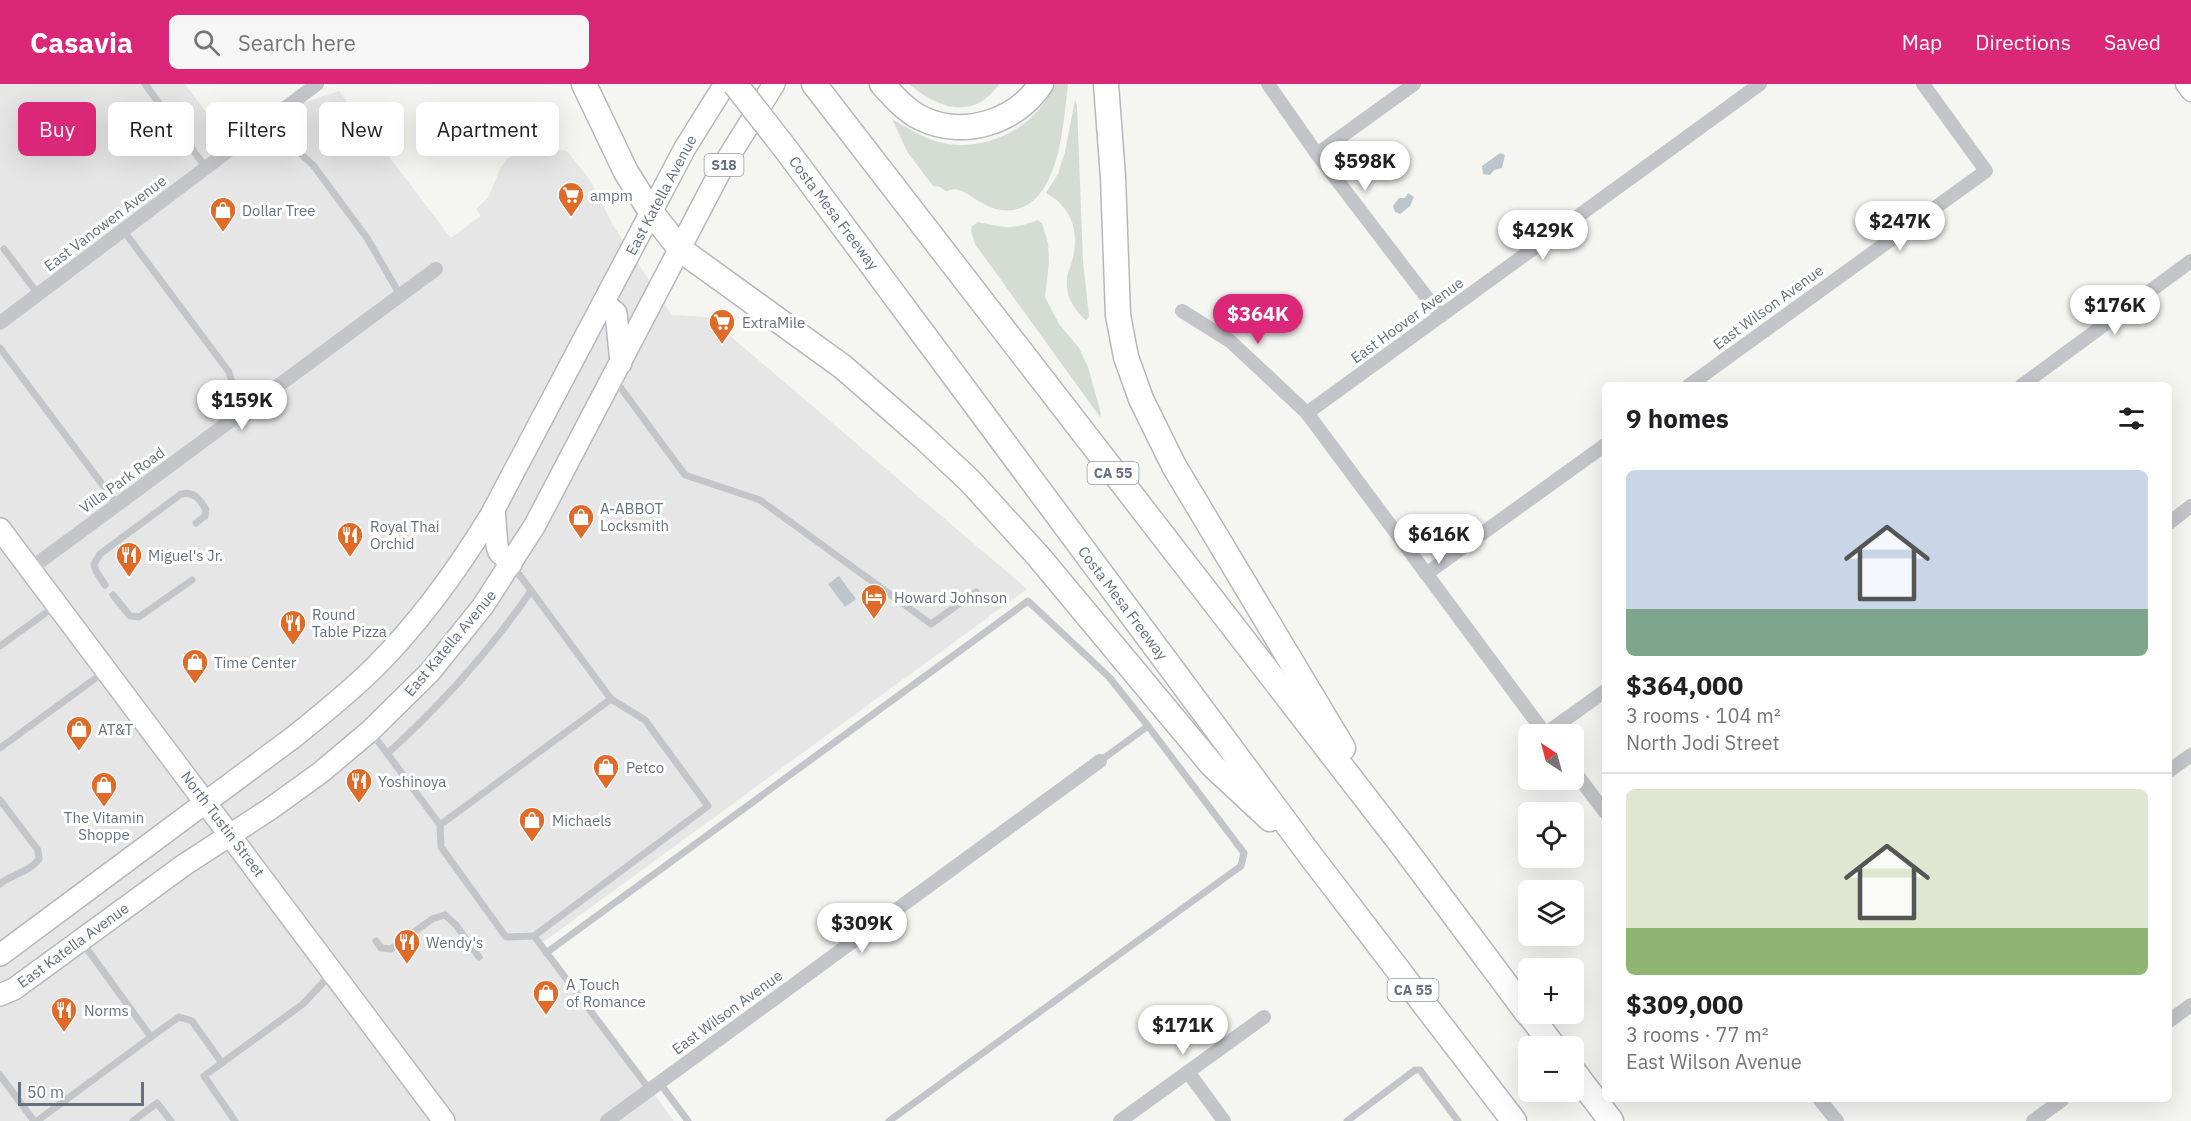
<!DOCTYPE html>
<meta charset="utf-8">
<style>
body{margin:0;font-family:"IBM Plex Sans",sans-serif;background:#f6f6f6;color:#202124;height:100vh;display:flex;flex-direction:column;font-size:22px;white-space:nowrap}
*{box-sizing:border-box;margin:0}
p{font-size:20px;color:#757577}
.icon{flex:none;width:33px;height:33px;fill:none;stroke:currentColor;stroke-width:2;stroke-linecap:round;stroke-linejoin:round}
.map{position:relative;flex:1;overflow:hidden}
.sheet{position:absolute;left:1602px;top:298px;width:570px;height:720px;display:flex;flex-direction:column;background:#fff;border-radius:9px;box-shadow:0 6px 24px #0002}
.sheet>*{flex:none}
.banner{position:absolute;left:18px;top:18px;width:570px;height:54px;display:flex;gap:12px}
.needle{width:39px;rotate:324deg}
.fabs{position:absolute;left:1518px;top:640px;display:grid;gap:12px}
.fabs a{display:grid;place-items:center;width:66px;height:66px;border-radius:9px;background:#fff;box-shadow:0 6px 24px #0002;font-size:30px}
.scale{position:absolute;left:18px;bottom:15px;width:126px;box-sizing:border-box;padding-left:6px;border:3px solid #657182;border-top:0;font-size:16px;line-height:21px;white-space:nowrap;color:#657182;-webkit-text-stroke:4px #fff;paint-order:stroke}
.price{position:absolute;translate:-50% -51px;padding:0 14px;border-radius:21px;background:#fff;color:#222;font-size:20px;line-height:39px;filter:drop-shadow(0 2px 3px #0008)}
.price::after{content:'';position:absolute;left:50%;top:36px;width:18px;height:14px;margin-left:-9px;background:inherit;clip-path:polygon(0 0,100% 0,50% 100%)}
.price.on{background:#db2777;color:#fff}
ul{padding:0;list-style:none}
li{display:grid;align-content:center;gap:12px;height:318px;padding:0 24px}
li+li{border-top:2px solid #e0e0e0}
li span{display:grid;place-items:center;height:186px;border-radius:9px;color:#555}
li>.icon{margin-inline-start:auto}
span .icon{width:108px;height:108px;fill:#fffc;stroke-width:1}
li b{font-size:26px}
h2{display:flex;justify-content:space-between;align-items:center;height:72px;padding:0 24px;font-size:26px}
.pill{padding:0 21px;border-radius:9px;background:#fff;box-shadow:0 6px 24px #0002;font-size:21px;line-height:54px}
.pill.on{background:#db2777;color:#fff}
header{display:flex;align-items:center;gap:36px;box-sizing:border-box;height:84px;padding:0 30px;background:#db2777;color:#fff}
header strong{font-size:28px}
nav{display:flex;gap:33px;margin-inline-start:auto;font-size:21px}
.search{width:420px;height:54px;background:#f6f6f6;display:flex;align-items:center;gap:15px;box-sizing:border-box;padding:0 21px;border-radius:9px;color:#757577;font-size:22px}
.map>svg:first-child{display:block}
.built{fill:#e5e6e5}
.green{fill:#d5dcd3}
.water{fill:#bec6cd}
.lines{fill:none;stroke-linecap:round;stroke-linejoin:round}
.secondary-casing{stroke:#b5b8be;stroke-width:21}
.primary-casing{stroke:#b6b8bd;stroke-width:24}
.highway-casing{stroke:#b5b7bb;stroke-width:27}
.lane{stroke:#c3c5c9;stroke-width:7}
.street{stroke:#c3c5c9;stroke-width:14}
.secondary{stroke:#fff;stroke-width:18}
.primary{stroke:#fff;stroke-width:21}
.highway{stroke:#fff;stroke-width:24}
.highway-bridge-casing{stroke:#b5b7bb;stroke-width:27;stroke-linecap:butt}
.highway-bridge{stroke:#fff;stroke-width:24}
.labels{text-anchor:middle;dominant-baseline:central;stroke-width:6;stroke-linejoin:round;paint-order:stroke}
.shield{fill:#fff;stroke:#939ca8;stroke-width:1.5}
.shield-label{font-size:14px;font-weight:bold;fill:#657182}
.poi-label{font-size:15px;fill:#657182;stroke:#fff;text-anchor:start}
.street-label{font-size:15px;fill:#657182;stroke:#fff}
</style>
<header>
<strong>Casavia</strong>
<div class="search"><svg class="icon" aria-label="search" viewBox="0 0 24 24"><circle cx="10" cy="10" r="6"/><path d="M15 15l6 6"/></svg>Search here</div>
<nav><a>Map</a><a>Directions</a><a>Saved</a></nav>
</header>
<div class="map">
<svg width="2191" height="1037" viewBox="0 0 2191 1037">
<rect width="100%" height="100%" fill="#f5f5f2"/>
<path class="built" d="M0,0H185L220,47L339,7L451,154L481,132L476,125L488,114L501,83L508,74L529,63L543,62L567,67L590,96L613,141L672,231L708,233L1027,505L542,859L674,1037H0Z"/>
<g class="green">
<path d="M909,0H1000C994,6 987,15 979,19C954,31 928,16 909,0Z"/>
<path d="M1055,0H1068C1063,40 1060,132 1001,126C984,124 973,111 959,106C954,104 950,107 946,107L940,103L933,102L908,69L892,35C906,43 922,53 938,58C984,70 1037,44 1055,0Z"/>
<path d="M1075,15L1077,22L1083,177L1089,233L1086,236C1074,226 1065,212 1067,195C1067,189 1071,183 1072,177C1080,147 1072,124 1046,109L1058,90L1065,68Z"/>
<path d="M1037,136L1042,139L1048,159L1049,178L1045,213L1059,240L1079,264L1088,283L1101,330L1100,333L975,160L971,147L972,142L978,138C1004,143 1010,147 1037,136Z"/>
</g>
<g class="water">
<path d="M1500,69L1505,71L1502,84L1494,86L1490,91L1483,90L1482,82Z"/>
<path d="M1408,109L1414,113L1410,122L1400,130L1395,128L1393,122L1399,114H1405Z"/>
<path d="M839,492L856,515L845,523L828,500Z"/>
</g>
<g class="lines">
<g class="secondary-casing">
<path id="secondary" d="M2185,0L2191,8"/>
</g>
<g class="primary-casing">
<g id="primary">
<path d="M604,219L616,229L621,279"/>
<path d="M494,425L497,462L499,468L511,480"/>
<path d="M0,445L444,1037"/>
<path d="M0,871L295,652C322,630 350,608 375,583C420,538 458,485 491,431L685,64L725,0"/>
<path d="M0,911L14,905L184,781L270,725L320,689L370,647L430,588L483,522L535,441L723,82L774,0"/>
</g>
</g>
<g class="highway-casing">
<g id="highway">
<path d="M584,0L626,88L651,128L681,166L843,283L923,353L970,397L1039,473L1212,681L1270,735"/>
<path d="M814,0L1402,761L1528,930"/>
<path d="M882,0C893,12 906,27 921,34C963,55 1016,38 1041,0"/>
<path d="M1106,0L1113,93L1118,231L1126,273L1141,315L1174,382L1343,664"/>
<path d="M788,68L1313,775L1514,1037"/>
<path d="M1529,930L1554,963"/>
<path d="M1574,988L1611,1037"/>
</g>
</g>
<g class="lane">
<path d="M145,0L206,84"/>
<path d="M270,36L284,55L313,81L367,154L400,211"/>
<path d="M123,146L229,288L241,328"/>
<path d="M4,165L38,210"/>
<path d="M0,264L117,420"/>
<path d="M615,296L685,391L760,416L931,540L976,508"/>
<path d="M105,501L96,487L94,480L100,470L181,410C194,407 200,415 206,426L205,432L196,439"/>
<path d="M113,511L130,532L139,533L192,496"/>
<path d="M0,562L54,523"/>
<path d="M372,649L440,741L611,615L513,482"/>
<path d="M0,664L104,588"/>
<path d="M387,670C442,620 489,568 531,507"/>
<path d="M0,716L38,766L39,775C30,788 12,790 0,800"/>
<path d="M440,741L441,763L506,853L534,852L650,1006"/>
<path d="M534,852L708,722L645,636L611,615"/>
<path d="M376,857L381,864L391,865L432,835L445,831L456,841L479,873"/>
<path d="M82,858L151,953L179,933L192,937L222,979"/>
<path d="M546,869L1028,517L1109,593L1148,642"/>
<path d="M0,991L34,1037"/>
<path d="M659,998L688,1037"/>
<path d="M37,1037L151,953"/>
<path d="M133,1037L157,1019L171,1037"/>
<path d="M235,1037L204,992L303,920L330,891"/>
<path d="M889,1037L1241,782L1244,769L1148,642L1100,677"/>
<path d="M1347,1037L1415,986H1420L1458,1037"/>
</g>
<g class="street">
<path d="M1268,0L1317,70L1441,232"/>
<path d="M1317,70L1414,0"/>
<path d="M1182,227L1230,257L1307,329L1546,651"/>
<path d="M0,239L317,0"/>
<path d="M1688,302L1986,87L1923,0"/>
<path d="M2021,302L2191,177"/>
<path d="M1307,329L1760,0"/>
<path d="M2169,439L2191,422"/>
<path d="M30,485L436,185"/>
<path d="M1426,490L1605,361"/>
<path d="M1545,650L1605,607"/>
<path d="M1574,687L1605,728"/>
<path d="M2169,687L2191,671"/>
<path d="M2169,937L2191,921"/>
<path d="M1188,988L1224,1037"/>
<path d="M1820,1016L1837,1037"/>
<path d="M607,1037L1100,677"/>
<path d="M1120,1037L1264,933"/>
<path d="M2033,1037L2062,1016"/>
</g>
<use href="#secondary" class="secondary"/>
<use href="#primary" class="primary"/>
<use href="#highway" class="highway"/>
<g class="highway-bridge-casing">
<path id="highway-bridge" d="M735,0L788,68"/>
</g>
<use href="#highway-bridge" class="highway-bridge"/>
</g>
<defs>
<g id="supermarket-pin" transform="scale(1.35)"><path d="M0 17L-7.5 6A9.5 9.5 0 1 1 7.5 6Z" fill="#e06a27" stroke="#fff"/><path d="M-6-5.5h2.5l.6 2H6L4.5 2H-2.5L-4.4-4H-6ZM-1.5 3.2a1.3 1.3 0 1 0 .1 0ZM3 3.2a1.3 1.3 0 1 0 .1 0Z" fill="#fff"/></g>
<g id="shop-pin" transform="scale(1.35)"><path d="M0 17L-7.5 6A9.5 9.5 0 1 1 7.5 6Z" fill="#e06a27" stroke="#fff"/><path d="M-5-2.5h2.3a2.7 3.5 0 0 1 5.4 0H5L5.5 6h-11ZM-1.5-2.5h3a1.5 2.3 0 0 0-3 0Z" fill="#fff"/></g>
<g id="restaurant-pin" transform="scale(1.35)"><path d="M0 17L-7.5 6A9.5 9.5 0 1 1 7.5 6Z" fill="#e06a27" stroke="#fff"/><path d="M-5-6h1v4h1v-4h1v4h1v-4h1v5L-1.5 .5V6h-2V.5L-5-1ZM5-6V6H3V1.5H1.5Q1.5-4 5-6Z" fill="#fff"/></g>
<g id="hotel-pin" transform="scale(1.35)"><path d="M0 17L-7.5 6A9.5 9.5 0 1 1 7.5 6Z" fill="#e06a27" stroke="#fff"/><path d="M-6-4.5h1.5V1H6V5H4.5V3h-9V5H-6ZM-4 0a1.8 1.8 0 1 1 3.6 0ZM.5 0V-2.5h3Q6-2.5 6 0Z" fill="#fff"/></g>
</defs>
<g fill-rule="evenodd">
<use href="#supermarket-pin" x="571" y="111"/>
<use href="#shop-pin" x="223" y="126"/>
<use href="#supermarket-pin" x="722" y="238"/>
<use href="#shop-pin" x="581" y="433"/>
<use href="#restaurant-pin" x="350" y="451"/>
<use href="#restaurant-pin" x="129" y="471"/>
<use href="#hotel-pin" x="874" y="513"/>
<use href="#restaurant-pin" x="293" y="539"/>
<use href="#shop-pin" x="195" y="578"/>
<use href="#shop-pin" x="79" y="645"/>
<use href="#shop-pin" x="606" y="683"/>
<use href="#restaurant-pin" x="359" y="697"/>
<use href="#shop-pin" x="104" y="701"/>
<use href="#shop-pin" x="532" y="736"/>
<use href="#restaurant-pin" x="407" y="858"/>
<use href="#shop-pin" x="546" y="909"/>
<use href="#restaurant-pin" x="64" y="926"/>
</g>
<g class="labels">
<g class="shield">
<rect x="704.5" y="70" width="39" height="22" rx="4.5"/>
<rect x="1087.5" y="378" width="51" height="22" rx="4.5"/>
<rect x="1387.5" y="895" width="51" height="22" rx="4.5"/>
</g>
<g class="shield-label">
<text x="724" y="81">S18</text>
<text x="1113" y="389">CA 55</text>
<text x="1413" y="906">CA 55</text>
</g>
<g class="poi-label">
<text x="590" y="111">ampm</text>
<text x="242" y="126">Dollar Tree</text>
<text x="742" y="238">ExtraMile</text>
<text x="600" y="424">A-ABBOT<tspan x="600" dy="17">Locksmith</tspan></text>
<text x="370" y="442">Royal Thai<tspan x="370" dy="17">Orchid</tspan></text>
<text x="148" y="471">Miguel's Jr.</text>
<text x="894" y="513">Howard Johnson</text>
<text x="312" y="530">Round<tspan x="312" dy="17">Table Pizza</tspan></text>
<text x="214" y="578">Time Center</text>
<text x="98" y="645">AT&amp;T</text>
<text x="626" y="683">Petco</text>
<text x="378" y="697">Yoshinoya</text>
<text x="104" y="733" text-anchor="middle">The Vitamin<tspan x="104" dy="17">Shoppe</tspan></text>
<text x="552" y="736">Michaels</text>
<text x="426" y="858">Wendy's</text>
<text x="566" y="900">A Touch<tspan x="566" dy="17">of Romance</tspan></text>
<text x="84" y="926">Norms</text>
</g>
<g class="street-label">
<text transform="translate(661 111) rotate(-62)">East Katella Avenue</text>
<text transform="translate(834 129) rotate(53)">Costa Mesa Freeway</text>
<text transform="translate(105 139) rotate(-37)">East Vanowen Avenue</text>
<text transform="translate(1768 223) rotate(-36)">East Wilson Avenue</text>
<text transform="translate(1407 236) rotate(-36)">East Hoover Avenue</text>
<text transform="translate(122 396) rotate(-36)">Villa Park Road</text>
<text transform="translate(1123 519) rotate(53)">Costa Mesa Freeway</text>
<text transform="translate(450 559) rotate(-50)">East Katella Avenue</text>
<text transform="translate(223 740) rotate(53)">North Tustin Street</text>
<text transform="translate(73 861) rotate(-36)">East Katella Avenue</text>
<text transform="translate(727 928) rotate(-36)">East Wilson Avenue</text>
</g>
</g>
</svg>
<div class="fabs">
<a><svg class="needle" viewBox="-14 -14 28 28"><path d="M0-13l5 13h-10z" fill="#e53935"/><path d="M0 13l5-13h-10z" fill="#757577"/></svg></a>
<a><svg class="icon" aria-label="locate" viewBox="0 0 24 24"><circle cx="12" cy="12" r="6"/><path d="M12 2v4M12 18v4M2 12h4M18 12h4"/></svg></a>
<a><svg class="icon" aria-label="layers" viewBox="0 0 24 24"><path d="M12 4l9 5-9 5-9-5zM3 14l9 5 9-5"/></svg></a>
<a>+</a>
<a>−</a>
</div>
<div class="scale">50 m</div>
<b class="price" style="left:1365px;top:108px">$598K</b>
<b class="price" style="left:1900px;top:168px">$247K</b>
<b class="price" style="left:1543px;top:177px">$429K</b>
<b class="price" style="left:2115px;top:252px">$176K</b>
<b class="price on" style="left:1258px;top:261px">$364K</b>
<b class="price" style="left:242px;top:347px">$159K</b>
<b class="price" style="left:1439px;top:481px">$616K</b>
<b class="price" style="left:862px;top:870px">$309K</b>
<b class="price" style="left:1183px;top:972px">$171K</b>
<div class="banner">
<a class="pill on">Buy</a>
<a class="pill">Rent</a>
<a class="pill">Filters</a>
<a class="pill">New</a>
<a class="pill">Apartment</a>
</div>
<section class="sheet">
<h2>9 homes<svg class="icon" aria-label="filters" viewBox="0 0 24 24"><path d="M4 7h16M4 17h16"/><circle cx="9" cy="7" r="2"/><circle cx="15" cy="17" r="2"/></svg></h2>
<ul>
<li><span style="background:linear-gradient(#c9d6e8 75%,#7fa58c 0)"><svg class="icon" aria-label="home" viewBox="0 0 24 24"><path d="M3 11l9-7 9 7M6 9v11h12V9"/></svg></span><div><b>$364,000</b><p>3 rooms · 104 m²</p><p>North Jodi Street</p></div></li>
<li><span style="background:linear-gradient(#dfe7d0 75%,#8fb573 0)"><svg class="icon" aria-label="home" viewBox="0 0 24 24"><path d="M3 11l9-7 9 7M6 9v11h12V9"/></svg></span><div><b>$309,000</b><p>3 rooms · 77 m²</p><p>East Wilson Avenue</p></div></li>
</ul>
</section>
</div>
